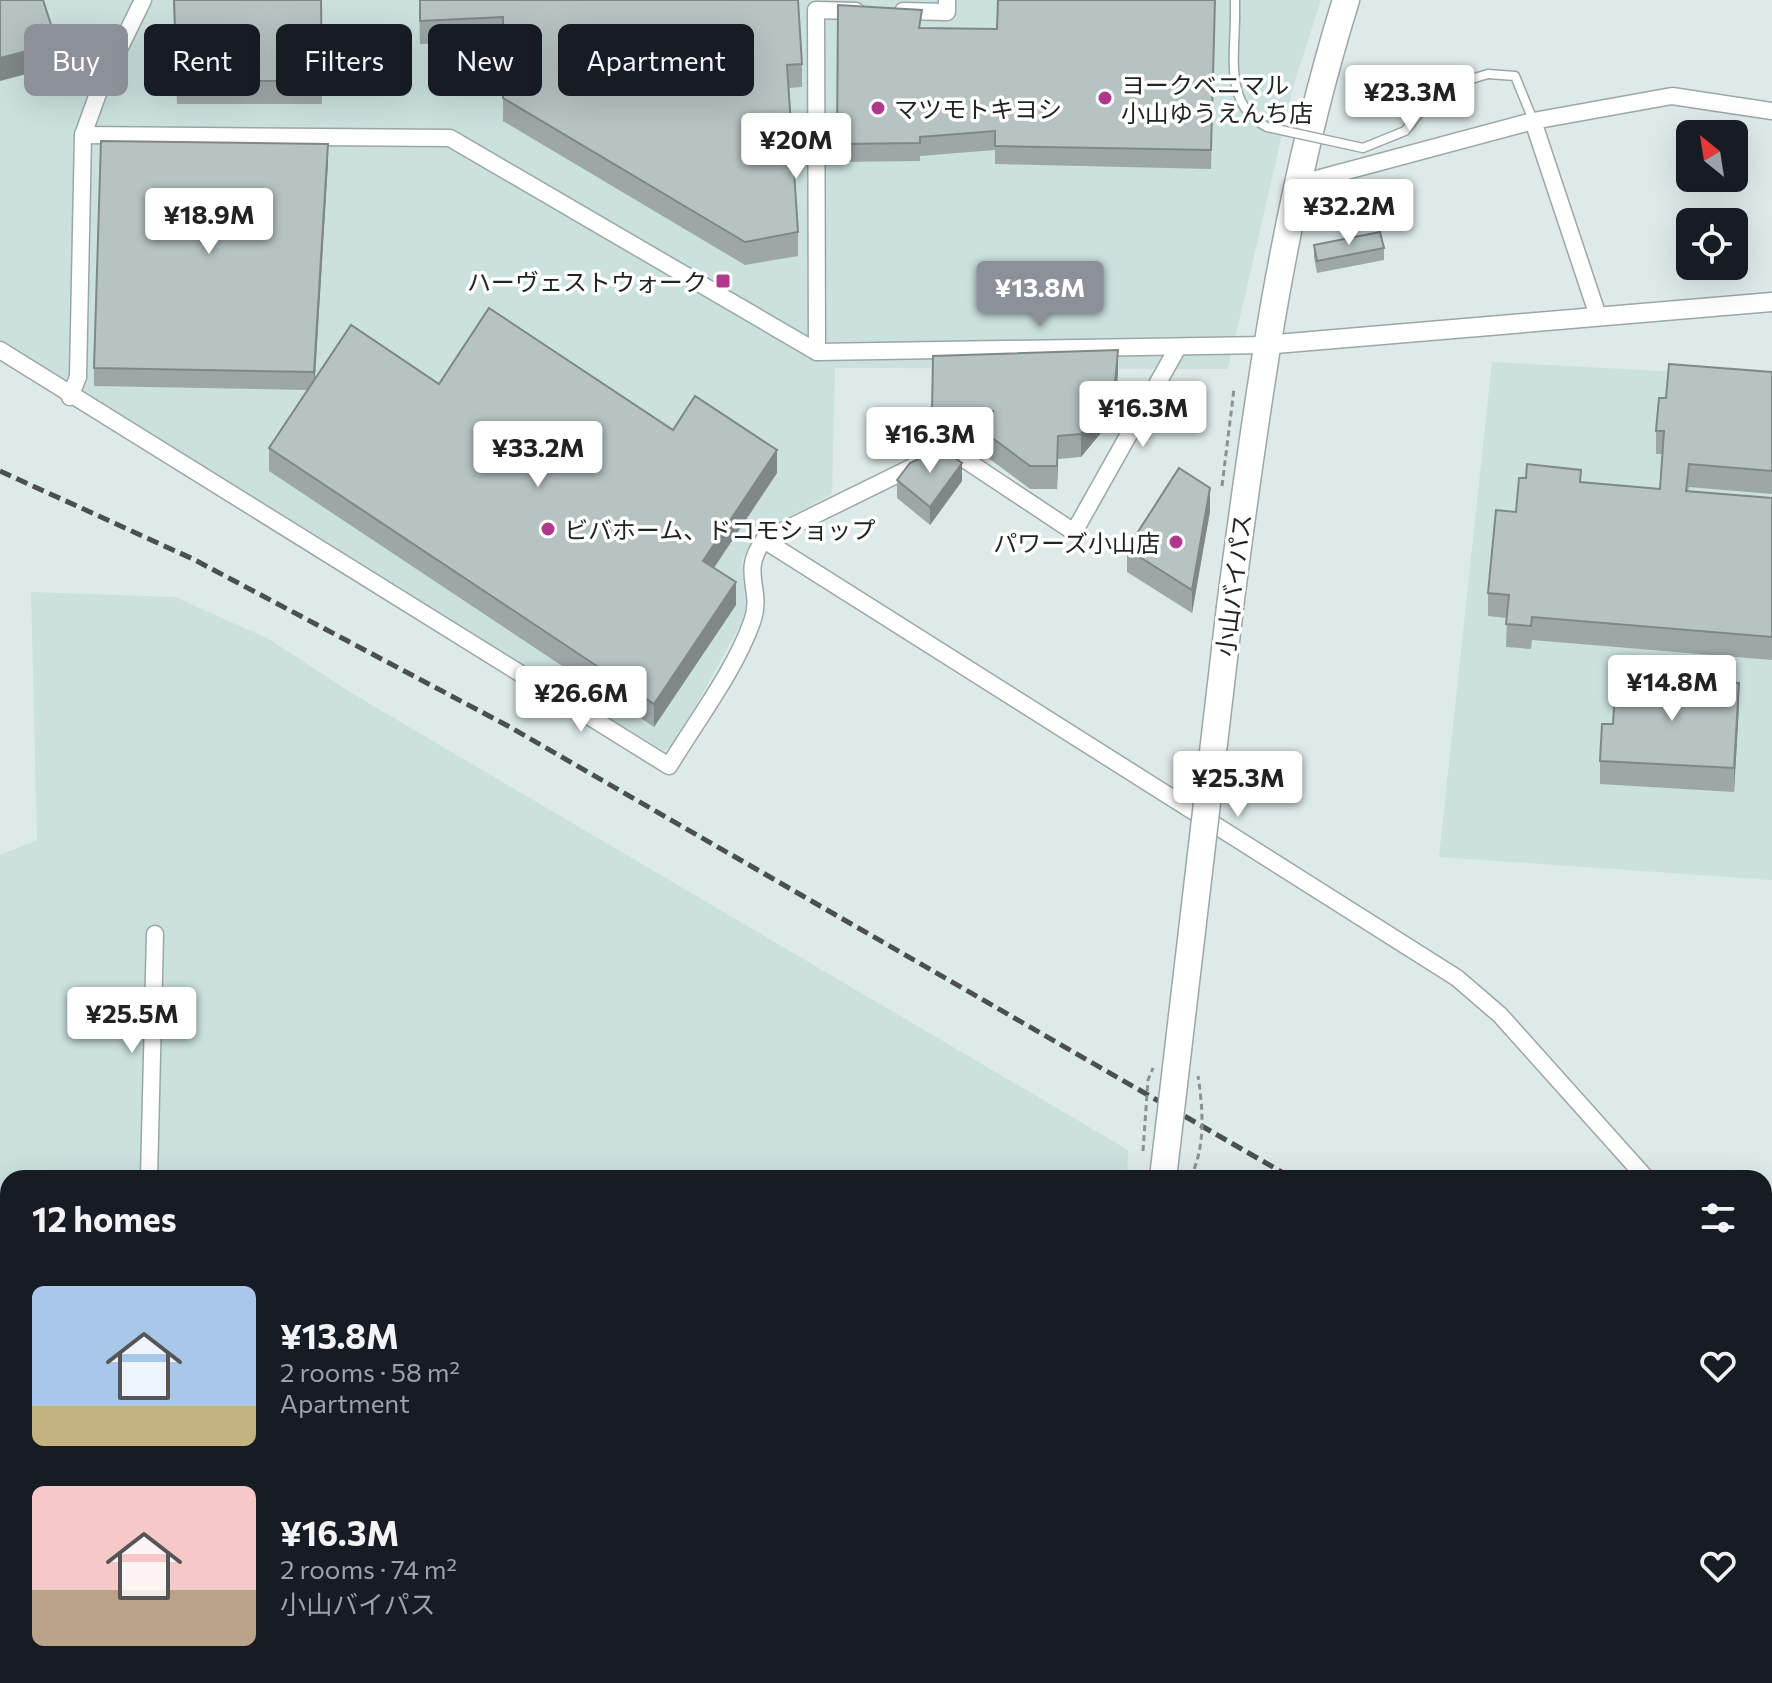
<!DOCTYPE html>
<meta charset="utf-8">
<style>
body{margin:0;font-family:Commissioner,"Noto Sans JP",sans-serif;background:#20242c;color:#f1f3f6;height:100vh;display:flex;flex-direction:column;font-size:30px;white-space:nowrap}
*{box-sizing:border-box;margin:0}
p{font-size:26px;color:#9ea1a6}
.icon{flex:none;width:44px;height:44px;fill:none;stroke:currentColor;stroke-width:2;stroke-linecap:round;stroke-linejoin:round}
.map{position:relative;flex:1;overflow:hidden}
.details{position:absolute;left:0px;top:1170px;width:1772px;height:514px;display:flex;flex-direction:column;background:#171b24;border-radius:24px 24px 0 0;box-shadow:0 8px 32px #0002}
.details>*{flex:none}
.hud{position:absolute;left:24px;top:24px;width:800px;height:72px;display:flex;gap:16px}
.needle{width:52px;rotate:330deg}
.buttons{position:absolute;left:1676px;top:120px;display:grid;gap:16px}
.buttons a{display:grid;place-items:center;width:72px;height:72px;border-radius:12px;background:#171b24;box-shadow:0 8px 32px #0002;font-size:40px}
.price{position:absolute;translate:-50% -68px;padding:0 18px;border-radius:8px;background:#fff;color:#222;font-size:26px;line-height:52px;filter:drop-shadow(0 2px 4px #0008)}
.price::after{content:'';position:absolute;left:50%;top:48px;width:24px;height:18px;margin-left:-12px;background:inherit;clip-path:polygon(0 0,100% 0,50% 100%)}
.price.active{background:#8c9099;color:#fff}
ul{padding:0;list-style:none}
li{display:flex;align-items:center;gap:24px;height:200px;padding:0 32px}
li span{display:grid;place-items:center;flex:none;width:224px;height:160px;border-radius:12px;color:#555}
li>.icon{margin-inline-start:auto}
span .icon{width:96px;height:96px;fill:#fffc;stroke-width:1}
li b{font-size:34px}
h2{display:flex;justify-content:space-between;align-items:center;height:96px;padding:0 32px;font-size:34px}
.pill{padding:0 28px;border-radius:12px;background:#171b24;box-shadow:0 8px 32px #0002;font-size:28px;line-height:72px}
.pill.active{background:#8c9099;color:#fff}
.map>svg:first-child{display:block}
.built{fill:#cae1de}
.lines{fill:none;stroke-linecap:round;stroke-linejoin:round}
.service-casing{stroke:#9ba7a6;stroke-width:11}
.minor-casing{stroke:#9ba7a6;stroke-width:19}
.tertiary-casing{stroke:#9ba7a6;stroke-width:21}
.trunk-casing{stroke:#9ba7a6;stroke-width:29}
.path{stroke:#899290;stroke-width:3;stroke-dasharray:6 4;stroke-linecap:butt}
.service{stroke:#fff;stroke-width:8}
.minor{stroke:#fff;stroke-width:16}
.tertiary{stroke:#fff;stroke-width:18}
.trunk{stroke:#fff;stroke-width:26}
.rail{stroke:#4a5050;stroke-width:5;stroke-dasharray:12 6;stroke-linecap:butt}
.service-bridge-casing{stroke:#9ba7a6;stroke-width:11;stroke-linecap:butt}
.trunk-bridge-casing{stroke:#9ba7a6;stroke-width:29;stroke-linecap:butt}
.path-bridge{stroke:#899290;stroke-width:3;stroke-dasharray:6 4;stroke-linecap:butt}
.service-bridge{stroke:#fff;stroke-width:8}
.trunk-bridge{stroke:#fff;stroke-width:26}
.wall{fill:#9da8a6}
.shaded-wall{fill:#7f8887}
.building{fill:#b6c3c1;stroke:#7f8887;stroke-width:2}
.poi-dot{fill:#af378c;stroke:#fff;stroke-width:3}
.labels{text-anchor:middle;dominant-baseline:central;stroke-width:7;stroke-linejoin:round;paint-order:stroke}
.poi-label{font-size:24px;fill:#1f2323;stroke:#fff;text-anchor:start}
.street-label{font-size:24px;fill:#1f2323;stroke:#fff}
</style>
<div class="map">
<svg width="1772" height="1683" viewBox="0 0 1772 1683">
<rect width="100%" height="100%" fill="#ddeae8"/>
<g class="built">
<path d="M0,0H1321L1293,87L1228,369L835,368L832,494L763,530L750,543L742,561L747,600L743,620L674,745L664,751L82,395L0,350Z"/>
<path d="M1492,362L1772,377V880L1439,857Z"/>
<path d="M31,592L175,597L269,639L353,694L1128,1150L1127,1178H8V1331L0,1321V855L37,840Z"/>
<path d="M0,1531L8,1566V1676H32L34,1683H0Z"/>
<rect x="144" y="1676" width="962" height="7"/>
</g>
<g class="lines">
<g class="service-casing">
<g id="service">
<path d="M1235,0V16"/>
<path d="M1488,74L1515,76L1533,120"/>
</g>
</g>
<g class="minor-casing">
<g id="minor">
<path d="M903,11L947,12V0"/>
<path d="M1533,121L1598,316"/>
<path d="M83,135L450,138L817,352L1265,345"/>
<path d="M1298,184L1533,121L1672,96L1772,111"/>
<path d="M0,350L669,766C697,720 734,672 752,622C764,589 739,573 764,540L949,449L1074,532L1178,347"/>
<path d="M817,352L816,10L856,11"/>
<path d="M70,397L78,377L83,135L100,88L143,0"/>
<path d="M764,540L1457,978L1500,1015L1646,1178"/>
<path d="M149,1178L155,934"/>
<path d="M1764,1214L1772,1213"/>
<path d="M0,1351L8,1357"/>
<path d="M48,1676L49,1683"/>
<path d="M213,1676L217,1683"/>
<path d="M1691,1676V1683"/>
</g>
</g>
<g class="tertiary-casing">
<path id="tertiary" d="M1265,345L1772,302"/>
</g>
<g class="trunk-casing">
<g id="trunk">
<path d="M1230,607C1257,401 1284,199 1346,0"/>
<path d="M1136,1683V1676"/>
</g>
</g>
<path class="path" d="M1222,486L1234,389"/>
<use href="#service" class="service"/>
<use href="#minor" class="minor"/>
<use href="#tertiary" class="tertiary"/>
<use href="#trunk" class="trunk"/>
<g class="rail">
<path d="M0,471L193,559L508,726L1292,1178"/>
<path d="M1764,1451L1772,1456"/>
</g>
<g class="service-bridge-casing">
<path id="service-bridge" d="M1235,16C1235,58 1224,105 1267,127L1363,148L1405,131L1438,89L1488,74"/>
</g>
<g class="trunk-bridge-casing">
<path id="trunk-bridge" d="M1163,1178L1230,607"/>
</g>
<g class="path-bridge">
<path d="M1143,1151L1148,1080L1153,1068"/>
<path d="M1190,1178C1206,1148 1203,1108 1198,1076"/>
</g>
<use href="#service-bridge" class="service-bridge"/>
<use href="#trunk-bridge" class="trunk-bridge"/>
</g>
<g class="wall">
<path d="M173,0H321L322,104H177Z"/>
<path d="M419,0L802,64V87L789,88L798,232V256L745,265L503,121V41L420,44Z"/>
<path d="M1215,0L1211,169L995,164V150L920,156V161L837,162L838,5L922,28L997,29Z"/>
<path d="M328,162L315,380L439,384L673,430L777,473L714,568L736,605L654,727L269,471V448L308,390L94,386V368Z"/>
<path d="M1314,245L1384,248V260L1317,273L1314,257Z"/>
<path d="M1772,372V494L1689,487L1688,491L1772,498V660L1532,640L1531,649L1506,647L1507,618L1488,616V593L1516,512L1581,482L1660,489L1662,454H1656V431L1666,398Z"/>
<path d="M1118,373L1114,417L1081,457L1058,459L1057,489H1030L972,446V434L932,435V412Z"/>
<path d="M897,480L962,481L930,525L897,498Z"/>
<path d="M1210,511L1192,613L1127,572V549Z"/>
<path d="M1739,706L1734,792L1600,784V761L1613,724Z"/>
</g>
<g class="shaded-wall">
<path d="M57,43V66L0,81V58Z"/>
<path d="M328,144V162L314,390V372Z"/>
<path d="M1118,350V373L1114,417L1081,457V434Z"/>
<path d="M1058,436V459L1057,489V466Z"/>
<path d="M777,450V473L703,584V561Z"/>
<path d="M962,463V481L930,525V507Z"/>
<path d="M1210,488V511L1192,613V590Z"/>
<path d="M736,582V605L654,727V704Z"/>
<path d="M1739,683V706L1734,792V768Z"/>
</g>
<g class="building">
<path d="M0,0H43L57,43L0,58Z"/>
<path d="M174,0H321L322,81H177Z"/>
<path d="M420,0H798L802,64L787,65L798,232L745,242L503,98V17L420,21Z"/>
<path d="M998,0H1215L1211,150L995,146V131L920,137V143L837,144L838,5L922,10L919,28L997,29Z"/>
<path d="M101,141L328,144L314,372L94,368Z"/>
<path d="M1380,232L1384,248L1317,261L1314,245Z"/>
<path d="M489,308L673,430L695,396L777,450L703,561L736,582L654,704L269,448L351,325L439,384Z"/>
<path d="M1118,350L1114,394L1081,434L1058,436L1057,466H1030L972,423L994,411L932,412L933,356Z"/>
<path d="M1669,364L1772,372V471L1689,464L1686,491L1772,498V637L1532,617L1531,626L1506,624L1509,595L1488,593L1496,510L1516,512L1519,478H1526L1527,464L1581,470L1580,482L1660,489L1664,431H1656L1659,398H1666Z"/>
<path d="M941,448L962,463L930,507L897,480L910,463Z"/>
<path d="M1179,468L1210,488L1192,590L1127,549Z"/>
<path d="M1616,676L1739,683L1734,768L1600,761L1602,724H1613Z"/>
</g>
<g class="poi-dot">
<circle cx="1105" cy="98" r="8"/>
<circle cx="878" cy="108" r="8"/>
<rect x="715" y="273" width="16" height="16" rx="4"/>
<circle cx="548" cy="529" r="8"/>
<circle cx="1176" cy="542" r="8"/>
</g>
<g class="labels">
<g class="poi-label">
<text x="1121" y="84">ヨークベニマル<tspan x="1121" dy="28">小山ゆうえんち店</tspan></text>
<text x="894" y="108">マツモトキヨシ</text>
<text x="707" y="281" text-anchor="end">ハーヴェストウォーク</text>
<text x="564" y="529">ビバホーム、ドコモショップ</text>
<text x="1160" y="542" text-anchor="end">パワーズ小山店</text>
</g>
<g class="street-label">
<text transform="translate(1233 585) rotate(-83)">小山バイパス</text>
</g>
</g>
</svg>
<div class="buttons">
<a><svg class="needle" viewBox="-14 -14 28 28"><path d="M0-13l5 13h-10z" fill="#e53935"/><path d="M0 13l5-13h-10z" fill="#9ea1a6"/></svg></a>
<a><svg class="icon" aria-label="locate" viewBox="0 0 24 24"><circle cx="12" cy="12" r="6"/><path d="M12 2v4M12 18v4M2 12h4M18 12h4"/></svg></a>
</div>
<b class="price" style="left:1410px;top:133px">¥23.3M</b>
<b class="price" style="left:796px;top:181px">¥20M</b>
<b class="price" style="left:1349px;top:247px">¥32.2M</b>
<b class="price" style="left:209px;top:256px">¥18.9M</b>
<b class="price active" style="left:1040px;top:329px">¥13.8M</b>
<b class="price" style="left:1143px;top:449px">¥16.3M</b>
<b class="price" style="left:930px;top:475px">¥16.3M</b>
<b class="price" style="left:538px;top:489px">¥33.2M</b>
<b class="price" style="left:1672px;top:723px">¥14.8M</b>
<b class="price" style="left:581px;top:734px">¥26.6M</b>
<b class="price" style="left:1238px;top:819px">¥25.3M</b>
<b class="price" style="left:132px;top:1055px">¥25.5M</b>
<div class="hud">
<a class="pill active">Buy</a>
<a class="pill">Rent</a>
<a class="pill">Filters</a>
<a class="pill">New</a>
<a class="pill">Apartment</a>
</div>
<section class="details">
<h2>12 homes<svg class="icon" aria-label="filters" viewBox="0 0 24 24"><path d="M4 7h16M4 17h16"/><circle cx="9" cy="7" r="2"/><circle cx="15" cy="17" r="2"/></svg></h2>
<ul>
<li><span style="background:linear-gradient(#a9c7e8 75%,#c2b280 0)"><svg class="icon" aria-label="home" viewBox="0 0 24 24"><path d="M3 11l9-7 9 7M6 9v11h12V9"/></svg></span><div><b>¥13.8M</b><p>2 rooms · 58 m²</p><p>Apartment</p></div><svg class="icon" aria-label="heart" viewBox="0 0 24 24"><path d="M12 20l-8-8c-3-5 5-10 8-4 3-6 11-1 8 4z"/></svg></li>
<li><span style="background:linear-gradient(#f6c9c9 65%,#b9a48a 0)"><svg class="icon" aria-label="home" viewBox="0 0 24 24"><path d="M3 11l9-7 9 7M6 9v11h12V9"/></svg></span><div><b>¥16.3M</b><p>2 rooms · 74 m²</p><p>小山バイパス</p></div><svg class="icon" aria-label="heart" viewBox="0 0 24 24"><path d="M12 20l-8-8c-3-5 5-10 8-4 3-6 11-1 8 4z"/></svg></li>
</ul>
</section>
</div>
